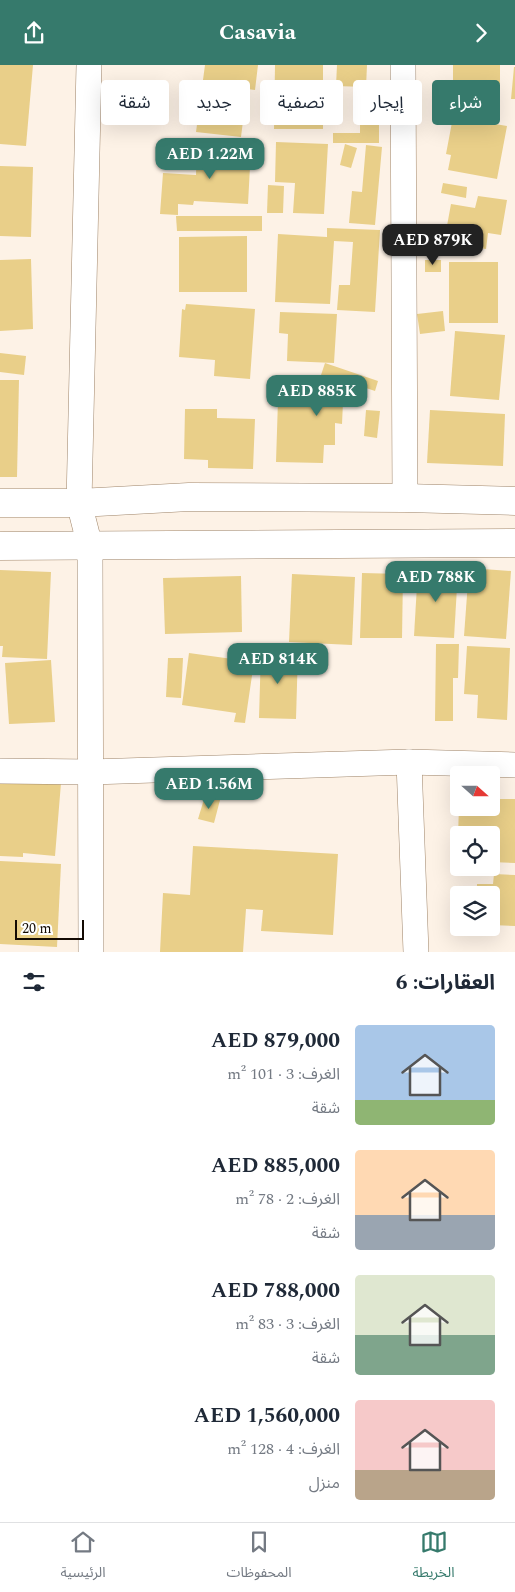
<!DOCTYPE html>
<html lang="ar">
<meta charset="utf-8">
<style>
body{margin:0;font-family:Spectral,"Noto Sans Arabic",serif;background:#f6f6f7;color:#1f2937;direction:rtl;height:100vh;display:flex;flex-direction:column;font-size:19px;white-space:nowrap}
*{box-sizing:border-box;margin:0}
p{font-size:16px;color:#747a83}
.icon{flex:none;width:28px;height:28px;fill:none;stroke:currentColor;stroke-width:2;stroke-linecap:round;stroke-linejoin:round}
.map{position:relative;height:887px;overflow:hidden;direction:ltr}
.panel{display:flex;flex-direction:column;background:#fff;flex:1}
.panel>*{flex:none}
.top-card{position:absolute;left:15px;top:15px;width:485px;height:45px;direction:rtl;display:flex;gap:10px}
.needle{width:32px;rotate:111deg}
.fabs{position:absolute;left:450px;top:701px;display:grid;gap:10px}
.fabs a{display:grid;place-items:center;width:50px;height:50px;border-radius:5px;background:#fff;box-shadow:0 5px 20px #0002;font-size:25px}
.scale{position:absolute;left:15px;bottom:12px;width:69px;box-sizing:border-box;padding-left:5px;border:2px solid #130a03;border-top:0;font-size:14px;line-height:18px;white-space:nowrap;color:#130a03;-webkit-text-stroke:4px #fff;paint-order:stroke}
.price{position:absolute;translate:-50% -42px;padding:0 11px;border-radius:10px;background:#367a6c;color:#fff;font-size:16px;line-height:32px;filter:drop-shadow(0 1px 2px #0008)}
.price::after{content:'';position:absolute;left:50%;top:30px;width:15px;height:11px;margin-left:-8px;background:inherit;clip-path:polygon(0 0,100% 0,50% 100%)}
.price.current{background:#222;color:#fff}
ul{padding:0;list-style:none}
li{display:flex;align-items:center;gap:15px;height:125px;padding:0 20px}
li span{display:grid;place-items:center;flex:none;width:140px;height:100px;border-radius:5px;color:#555}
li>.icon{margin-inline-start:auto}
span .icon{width:60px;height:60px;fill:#fffc;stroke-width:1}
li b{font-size:21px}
h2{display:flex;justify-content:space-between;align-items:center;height:60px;padding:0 20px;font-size:21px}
.chip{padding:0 18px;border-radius:5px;background:#fff;box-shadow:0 5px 20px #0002;font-size:18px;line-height:45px}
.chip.current{background:#367a6c;color:#fff}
header{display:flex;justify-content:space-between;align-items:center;height:65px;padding:0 20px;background:#367a6c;color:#fff;font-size:22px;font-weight:700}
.dock{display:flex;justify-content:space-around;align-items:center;height:70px;border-top:1px solid #e0e1e3;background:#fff;font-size:14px;color:#747a83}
.dock a{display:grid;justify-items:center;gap:2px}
.dock .current{color:#367a6c}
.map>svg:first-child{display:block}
.building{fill:#e9cf89}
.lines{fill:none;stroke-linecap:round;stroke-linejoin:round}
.street-casing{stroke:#9f856a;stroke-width:26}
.secondary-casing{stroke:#9f856a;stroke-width:29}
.street{stroke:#fff;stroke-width:25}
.secondary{stroke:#fff;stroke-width:28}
</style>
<header><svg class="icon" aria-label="forward" viewBox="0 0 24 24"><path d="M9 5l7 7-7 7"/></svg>Casavia<svg class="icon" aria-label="share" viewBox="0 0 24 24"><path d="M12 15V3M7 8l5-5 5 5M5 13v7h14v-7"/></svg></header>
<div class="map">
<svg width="515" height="887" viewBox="0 0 515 887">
<rect width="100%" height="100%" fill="#fdf2e6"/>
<g class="building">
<path d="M0,0H33L26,81L0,79Z"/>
<path d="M205,0H258L255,25L247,24L241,72L196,67Z"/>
<path d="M275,0H323V64H274Z"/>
<path d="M337,0H367L366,22L336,21Z"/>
<rect x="453" y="0" width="47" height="19"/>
<path d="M514,2H515V34H511Z"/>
<rect x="478" y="28" width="19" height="12"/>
<path d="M360,33H379V78H333V68H360Z"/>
<path d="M453,52L507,61L497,114L448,105L451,90L446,89Z"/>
<path d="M276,77L328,79L324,149L293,148L295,118L275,117Z"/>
<path d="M345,79L357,83L351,103L340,100Z"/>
<path d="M197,80L251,83L248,139L194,136L193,140L178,139V150L160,149L163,108L196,110Z"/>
<path d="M366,80L382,82L375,160L349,158L352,126L362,127Z"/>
<path d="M163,85L191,87L190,104L162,102Z"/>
<path d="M0,101L33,102L31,172L0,171Z"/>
<path d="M443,118L467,122L466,133L441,128Z"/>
<path d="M268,120L284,121L283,148H267Z"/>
<path d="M478,131L507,135L501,170L488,168L486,184L444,177L451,139L475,143Z"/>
<path d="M176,151H262V166H177Z"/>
<path d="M327,163L380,165L375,247L337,245L339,220H350L353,177L334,176L330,239L275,237L278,169L327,172Z"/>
<path d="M247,171V227H179V172Z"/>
<path d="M31,194L33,264L0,266V195Z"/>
<rect x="425" y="195" width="16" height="12"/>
<rect x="449" y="197" width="49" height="61"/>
<path d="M186,239L255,244L250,314L214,311L215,295L179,292L182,244L185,245Z"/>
<path d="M443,246L445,266L420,269L417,249Z"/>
<path d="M280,247L337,249L334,298L287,296L288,269L279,268Z"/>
<path d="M455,266L505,270L499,335L450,331Z"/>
<path d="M0,288L26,291L24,310L0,307Z"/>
<path d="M325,298L378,316L375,326L363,322L357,337L341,331L339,337H343L342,359L335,358V380H324L323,398L276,397L278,335L339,337L315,328Z"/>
<path d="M0,315H19L17,412H0Z"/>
<path d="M185,344H217V353L255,354L253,404L208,403V395L184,394Z"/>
<path d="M366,345L380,346L377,373L364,371Z"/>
<path d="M430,345L505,349L503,401L427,398Z"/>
<path d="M418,503L458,505L454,573L414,571Z"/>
<path d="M469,503L511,506L506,574L464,571Z"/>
<path d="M0,505L51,507L47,594L2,592L3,581H0Z"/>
<path d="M362,508L403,509L402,573H360Z"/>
<path d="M292,509L355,512L352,580L289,577Z"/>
<path d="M241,511L242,567L165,569L163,513Z"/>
<path d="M436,579H459L458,613H453V656H435Z"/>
<path d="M467,581L510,583L507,655L477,653L478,630L464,629Z"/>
<path d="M261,585L298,586L296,654L259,653Z"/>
<path d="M189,588L254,597L245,658L234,657L236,648L182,640Z"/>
<path d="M168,593H183L181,633L166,632Z"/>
<path d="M51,595L55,657L9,659L5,598Z"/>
<path d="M0,713L61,718L55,791L23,788V792L0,791Z"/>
<path d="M205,731L220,735L214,758L198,754Z"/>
<path d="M491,734H515V798L491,797V770H458L459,742H491Z"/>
<path d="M193,781L338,789L333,870L261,866L263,845L246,844L243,887H160L163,828L190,830Z"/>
<path d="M0,796L61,799L57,882L0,879Z"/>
<path d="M494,809L515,810V861L491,860V830H477V819H493Z"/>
</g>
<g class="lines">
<g class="street-casing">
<g id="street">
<path d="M89,0L79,438L90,481L91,887"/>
<path d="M403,0L405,433"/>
<path d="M409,697L416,887"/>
<path d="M0,706L91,707L409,697L515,700"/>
</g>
</g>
<g class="secondary-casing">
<g id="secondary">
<path d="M0,438H79L189,432L405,433L515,436"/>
<path d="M0,481L515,478"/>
</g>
</g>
<use href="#street" class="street"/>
<use href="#secondary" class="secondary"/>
</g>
</svg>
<div class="fabs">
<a><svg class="needle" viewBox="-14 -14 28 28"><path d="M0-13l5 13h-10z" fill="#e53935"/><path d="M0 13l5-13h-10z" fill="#747a83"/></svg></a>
<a><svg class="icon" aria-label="locate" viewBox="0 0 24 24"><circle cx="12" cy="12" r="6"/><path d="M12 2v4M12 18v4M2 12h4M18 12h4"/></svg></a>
<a><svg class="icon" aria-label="layers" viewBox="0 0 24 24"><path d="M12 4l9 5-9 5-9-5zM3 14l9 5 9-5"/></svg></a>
</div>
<div class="scale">20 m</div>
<b class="price" style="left:210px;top:115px">AED 1.22M</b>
<b class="price current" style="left:433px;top:201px">AED 879K</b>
<b class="price" style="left:317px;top:352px">AED 885K</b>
<b class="price" style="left:436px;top:538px">AED 788K</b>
<b class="price" style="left:278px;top:620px">AED 814K</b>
<b class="price" style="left:209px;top:745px">AED 1.56M</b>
<div class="top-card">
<a class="chip current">شراء</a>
<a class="chip">إيجار</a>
<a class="chip">تصفية</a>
<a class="chip">جديد</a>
<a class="chip">شقة</a>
</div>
</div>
<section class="panel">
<h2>العقارات: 6<svg class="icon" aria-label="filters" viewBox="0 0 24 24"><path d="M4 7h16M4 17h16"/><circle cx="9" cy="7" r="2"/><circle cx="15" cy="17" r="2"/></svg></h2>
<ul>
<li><span style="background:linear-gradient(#a9c7e8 75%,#8fb573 0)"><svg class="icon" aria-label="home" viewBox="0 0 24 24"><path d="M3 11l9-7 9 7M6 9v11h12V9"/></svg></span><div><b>AED 879,000</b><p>الغرف: 3 · 101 m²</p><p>شقة</p></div></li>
<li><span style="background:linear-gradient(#ffd9b3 65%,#9aa5b1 0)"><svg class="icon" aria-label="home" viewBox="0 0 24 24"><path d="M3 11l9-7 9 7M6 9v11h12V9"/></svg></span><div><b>AED 885,000</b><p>الغرف: 2 · 78 m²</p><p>شقة</p></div></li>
<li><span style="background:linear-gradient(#dfe7d0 60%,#7fa58c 0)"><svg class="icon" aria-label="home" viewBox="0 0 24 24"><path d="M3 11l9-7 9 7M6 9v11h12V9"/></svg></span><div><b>AED 788,000</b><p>الغرف: 3 · 83 m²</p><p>شقة</p></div></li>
<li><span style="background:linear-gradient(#f6c9c9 70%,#b9a48a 0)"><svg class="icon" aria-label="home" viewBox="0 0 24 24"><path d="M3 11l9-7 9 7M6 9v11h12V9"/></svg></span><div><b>AED 1,560,000</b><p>الغرف: 4 · 128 m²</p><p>منزل</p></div></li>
</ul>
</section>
<nav class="dock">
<a class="current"><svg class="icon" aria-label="map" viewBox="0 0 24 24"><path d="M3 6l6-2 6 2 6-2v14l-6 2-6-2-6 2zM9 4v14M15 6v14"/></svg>الخريطة</a>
<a><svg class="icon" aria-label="saved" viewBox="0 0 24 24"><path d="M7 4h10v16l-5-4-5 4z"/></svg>المحفوظات</a>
<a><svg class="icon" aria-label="home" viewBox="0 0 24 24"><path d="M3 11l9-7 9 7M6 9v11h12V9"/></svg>الرئيسية</a>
</nav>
